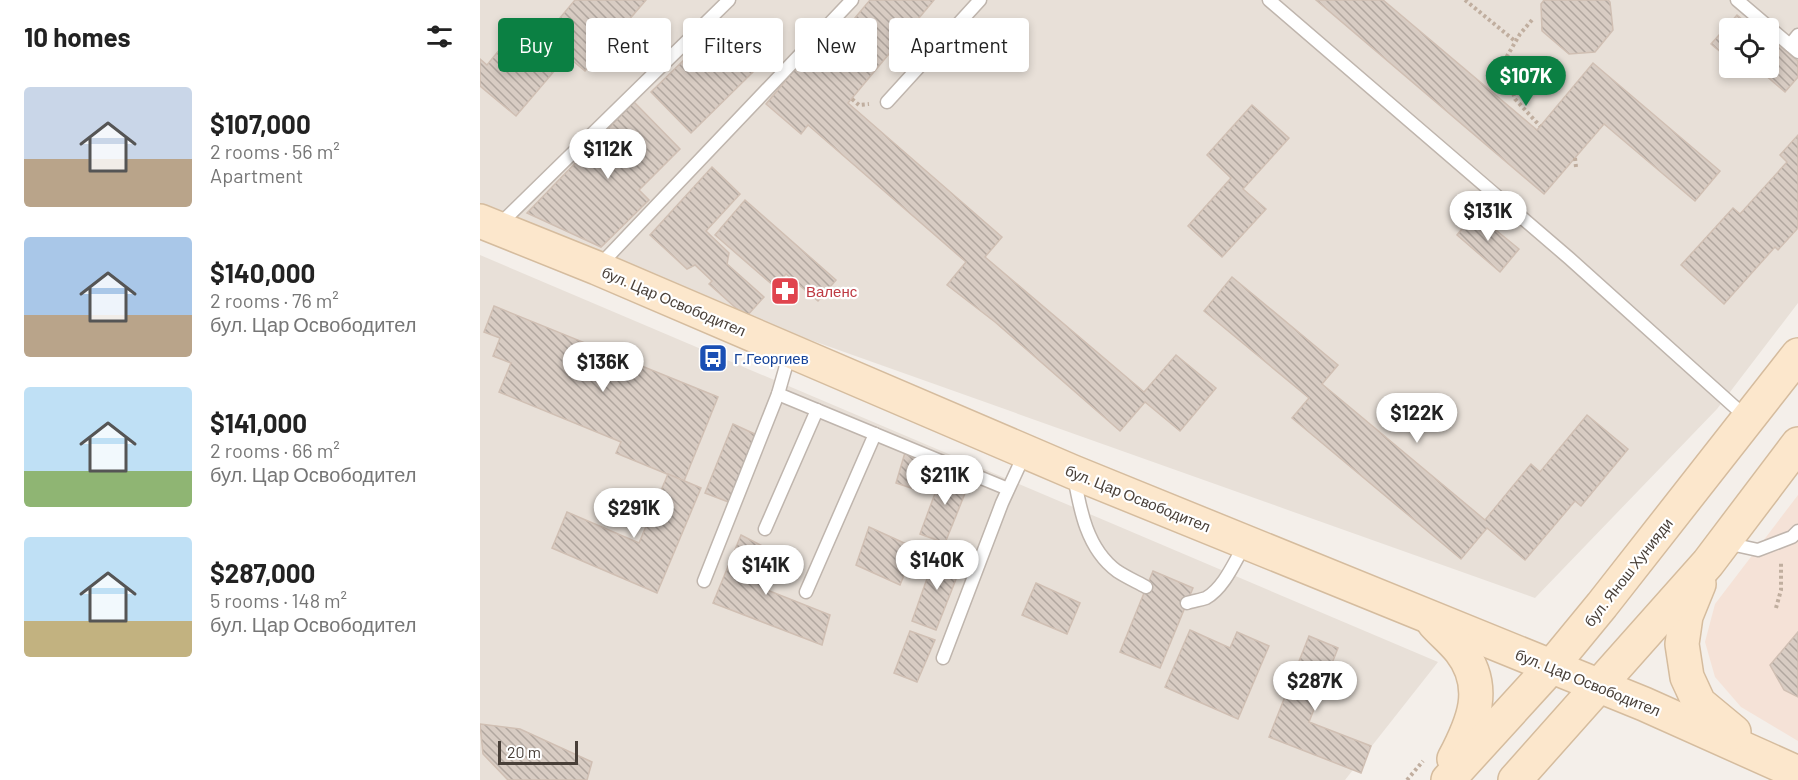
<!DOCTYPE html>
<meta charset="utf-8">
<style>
body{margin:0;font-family:Barlow,sans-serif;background:#f2f2f2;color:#222;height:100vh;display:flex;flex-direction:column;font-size:22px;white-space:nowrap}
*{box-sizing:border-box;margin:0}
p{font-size:20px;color:#767676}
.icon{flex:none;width:33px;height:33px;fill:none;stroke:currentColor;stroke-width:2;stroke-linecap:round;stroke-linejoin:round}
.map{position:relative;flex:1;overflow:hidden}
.sheet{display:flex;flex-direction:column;background:#fff;width:480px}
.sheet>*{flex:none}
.banner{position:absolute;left:18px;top:18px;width:570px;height:54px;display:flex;gap:12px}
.controls{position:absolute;left:1239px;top:18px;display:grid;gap:12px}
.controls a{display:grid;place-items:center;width:60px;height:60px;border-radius:6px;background:#fff;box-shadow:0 3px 9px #0003;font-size:30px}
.scale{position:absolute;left:18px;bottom:15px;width:80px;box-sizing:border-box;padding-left:6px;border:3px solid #483f38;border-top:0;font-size:16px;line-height:21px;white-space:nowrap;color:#483f38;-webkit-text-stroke:4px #fff;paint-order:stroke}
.price{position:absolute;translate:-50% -51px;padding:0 14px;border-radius:21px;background:#fff;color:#222;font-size:20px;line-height:39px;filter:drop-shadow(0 2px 3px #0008)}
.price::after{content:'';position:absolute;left:50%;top:36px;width:18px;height:14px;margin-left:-9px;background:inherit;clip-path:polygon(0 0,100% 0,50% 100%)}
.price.selected{background:#0b8043;color:#fff}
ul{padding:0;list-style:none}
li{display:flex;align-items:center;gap:18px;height:150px;padding:0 24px}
li span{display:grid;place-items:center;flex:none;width:168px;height:120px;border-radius:6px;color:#555}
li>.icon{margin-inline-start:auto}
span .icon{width:72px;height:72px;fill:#fffc;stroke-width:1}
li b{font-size:26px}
h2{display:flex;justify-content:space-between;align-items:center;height:72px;padding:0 24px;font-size:26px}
.pill{padding:0 21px;border-radius:6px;background:#fff;box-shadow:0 3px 9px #0003;font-size:21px;line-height:54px}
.pill.selected{background:#0b8043;color:#fff}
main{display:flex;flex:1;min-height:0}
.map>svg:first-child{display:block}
.residential{fill:#e8e0d8;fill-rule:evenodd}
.commercial{fill:#f5e2d7}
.building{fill:url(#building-back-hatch);stroke:#d0bfb3;stroke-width:1.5}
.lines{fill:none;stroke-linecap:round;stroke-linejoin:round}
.lane-casing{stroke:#bfb5ad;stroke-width:15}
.secondary-casing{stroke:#d5bc9e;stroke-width:36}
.path{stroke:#c0ae9f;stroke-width:4;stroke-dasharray:3 3;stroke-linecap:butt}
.lane{stroke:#fff;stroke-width:12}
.secondary{stroke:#fce7cc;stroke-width:33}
.labels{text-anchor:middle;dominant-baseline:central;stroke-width:4.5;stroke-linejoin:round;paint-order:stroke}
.health-label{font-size:15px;fill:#be3a42;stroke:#fff;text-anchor:start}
.street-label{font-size:15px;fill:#483f38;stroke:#fff}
.transit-label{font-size:15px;fill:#164399;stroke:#fff;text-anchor:start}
</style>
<main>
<section class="sheet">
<h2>10 homes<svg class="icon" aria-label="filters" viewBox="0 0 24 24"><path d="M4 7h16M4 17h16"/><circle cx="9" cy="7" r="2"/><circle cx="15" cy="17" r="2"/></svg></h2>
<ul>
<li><span style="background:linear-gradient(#c9d6e8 60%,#b9a48a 0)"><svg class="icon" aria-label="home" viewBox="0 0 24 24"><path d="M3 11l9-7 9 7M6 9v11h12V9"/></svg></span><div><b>$107,000</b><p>2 rooms · 56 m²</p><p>Apartment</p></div></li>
<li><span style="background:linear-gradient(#a9c7e8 65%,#b9a48a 0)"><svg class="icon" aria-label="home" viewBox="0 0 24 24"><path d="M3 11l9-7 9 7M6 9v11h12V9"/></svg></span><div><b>$140,000</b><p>2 rooms · 76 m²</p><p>бул. Цар Освободител</p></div></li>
<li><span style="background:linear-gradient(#bfe0f5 70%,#8fb573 0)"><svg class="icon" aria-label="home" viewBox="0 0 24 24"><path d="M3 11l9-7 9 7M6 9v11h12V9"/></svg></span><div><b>$141,000</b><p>2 rooms · 66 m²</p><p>бул. Цар Освободител</p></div></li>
<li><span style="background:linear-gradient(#bfe0f5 70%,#c2b280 0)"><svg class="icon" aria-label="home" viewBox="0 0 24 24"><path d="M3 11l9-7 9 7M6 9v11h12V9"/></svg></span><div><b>$287,000</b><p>5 rooms · 148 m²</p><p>бул. Цар Освободител</p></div></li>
</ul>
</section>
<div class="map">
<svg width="1318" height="780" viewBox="0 0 1318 780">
<defs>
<pattern id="building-back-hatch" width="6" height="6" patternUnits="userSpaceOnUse" patternTransform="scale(1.5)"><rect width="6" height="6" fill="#d8ccc3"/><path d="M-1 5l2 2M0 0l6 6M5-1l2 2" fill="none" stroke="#b1a79f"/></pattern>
</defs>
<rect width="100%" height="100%" fill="#f4efea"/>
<g class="residential">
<path d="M0,0H1318V303L1237,409L1055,598L266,317L110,248L0,204ZM1250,28H1288V68H1250Z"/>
<path d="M0,255L958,662L865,780H0Z"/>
</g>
<path class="commercial" d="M1318,495V741L1261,707L1235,677L1225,642L1235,604Z"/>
<g class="building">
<path d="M95,0H166L105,71L87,56L36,116L0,86V59L7,65L44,20L64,37Z"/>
<path d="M390,0H454L368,103L522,237L505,257L664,392L696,355L736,388L700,431L665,402L640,431L515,322L467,285L486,262L328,125L321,134L286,104L327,55L337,63Z"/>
<path d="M836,0H903L1057,130L1113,63L1240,171L1215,201L1124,124L1064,194Z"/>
<path d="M1064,0H1128L1130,2L1133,30L1115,52L1089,54L1062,31L1061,4Z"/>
<path d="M1257,15L1273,28H1250V60L1231,44Z"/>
<path d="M1288,36L1318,61V77L1305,92L1277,68H1288Z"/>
<path d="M252,49L274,71L211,133L171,92L211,53L229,72Z"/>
<path d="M154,102L200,149L159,190L169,200L121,247L47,213Z"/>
<path d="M772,105L809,138L763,189L786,209L742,257L708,226L751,178L727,155Z"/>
<path d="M1318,135V228L1298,250L1295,247L1244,304L1201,265L1253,208L1260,214L1307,162L1300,155Z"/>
<path d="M232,167L260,194L226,231L249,253L247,264L284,297L266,317L229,284L232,281L215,265L207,269L170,235Z"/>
<path d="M265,200L356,280L338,301L306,274L295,287L235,235Z"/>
<path d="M995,213L1039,249L1020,272L977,235Z"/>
<path d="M752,277L858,365L842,384L1005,520L1051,464L1060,472L1107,415L1148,449L1101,506L1095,501L1045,560L1007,528L981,559L812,418L829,398L724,311Z"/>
<path d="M14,306L238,397L204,481L136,453L141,442L19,392L31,363L13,356L20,338L4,332Z"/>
<path d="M253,424L279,436L251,503L225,493Z"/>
<path d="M426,449L458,463L446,493L416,483Z"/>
<path d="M464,469L490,481L465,543L440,534Z"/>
<path d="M188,474L221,488L177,593L72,548L87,512L159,543Z"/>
<path d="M389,527L435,548L420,585L376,565Z"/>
<path d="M261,535L290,550L282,588L350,615L342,645L233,603Z"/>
<path d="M456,553L482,564L456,630L432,621Z"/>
<path d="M673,571L713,588L680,668L640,652Z"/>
<path d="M556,583L600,603L587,634L542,615Z"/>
<path d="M710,630L750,648L757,632L789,646L758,719L685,687Z"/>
<path d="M430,631L455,640L437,682L414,673Z"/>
<path d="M1318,632V697L1304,690L1290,665Z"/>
<path d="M829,636L858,648L829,722L891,746L881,773L789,737Z"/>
<path d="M0,724L40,729L112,762L107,780H28L3,754Z"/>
</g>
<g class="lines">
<g class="lane-casing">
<g id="lane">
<path d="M789,0L1089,258L1267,418"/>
<path d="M1257,0L1318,52"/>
<path d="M1310,45L1318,35"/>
<path d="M407,102L500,0"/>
<path d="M18,226L249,0"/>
<path d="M118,267L372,0"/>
<path d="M298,394L528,489"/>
<path d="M594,476C600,510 607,549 637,571C646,577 657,582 666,587"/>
<path d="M285,529L337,410"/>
<path d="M1246,543L1278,550L1312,537L1318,531"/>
<path d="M224,581L298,394L310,352"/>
<path d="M326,592L395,434"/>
<path d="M707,603C713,601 720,600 726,598C744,588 755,561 765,544"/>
<path d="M463,658L522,503L545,453"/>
</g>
</g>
<g class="secondary-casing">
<g id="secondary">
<path d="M0,221L117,268L593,472L1164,704L1318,773"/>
<path d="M1219,584L1206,616L1202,644L1207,677L1219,703L1254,732"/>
<path d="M954,623C962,632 972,640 980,650C1009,687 993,723 974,759"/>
<path d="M968,780L1071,667L1122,605L1318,355"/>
<path d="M1035,780L1228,563L1318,444"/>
</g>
</g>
<g class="path">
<path d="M985,0L1035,41"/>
<path d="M1052,20L1040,34L1023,63L1035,99L1060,126"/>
<path d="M372,99L379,105L389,104"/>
<path d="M1095,158L1096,167"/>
<path d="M1296,608L1301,590V562"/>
<path d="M927,780L943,761"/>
</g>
<use href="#lane" class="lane"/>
<use href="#secondary" class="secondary"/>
</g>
<defs>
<g id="pharmacy-square" transform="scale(1.5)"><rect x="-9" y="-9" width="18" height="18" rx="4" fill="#e0444e" stroke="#fff"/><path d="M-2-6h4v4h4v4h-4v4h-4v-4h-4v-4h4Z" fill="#fff"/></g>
<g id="bus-square" transform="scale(1.5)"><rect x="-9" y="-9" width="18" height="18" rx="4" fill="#1a4fb4" stroke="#fff"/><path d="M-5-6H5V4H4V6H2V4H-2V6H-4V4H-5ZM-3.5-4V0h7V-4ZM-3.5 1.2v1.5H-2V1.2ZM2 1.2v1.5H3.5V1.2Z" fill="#fff"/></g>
</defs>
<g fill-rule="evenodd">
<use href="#pharmacy-square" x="305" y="291"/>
<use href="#bus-square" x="233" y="358"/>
</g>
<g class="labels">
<g class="health-label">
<text x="326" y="291">Валенс</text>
</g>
<g class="street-label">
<text transform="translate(194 301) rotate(23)">бул. Цар Освободител</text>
<text transform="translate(658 498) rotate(22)">бул. Цар Освободител</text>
<text transform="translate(1148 572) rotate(-52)">бул. Янош Хунияди</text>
<text transform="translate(1108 682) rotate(22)">бул. Цар Освободител</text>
</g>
<g class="transit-label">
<text x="254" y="358">Г.Георгиев</text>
</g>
</g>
</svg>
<div class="controls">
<a><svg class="icon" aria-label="locate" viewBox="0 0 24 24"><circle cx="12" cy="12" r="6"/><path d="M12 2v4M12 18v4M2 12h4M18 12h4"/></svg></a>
</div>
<div class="scale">20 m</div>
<b class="price selected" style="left:1046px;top:107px">$107K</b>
<b class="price" style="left:128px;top:180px">$112K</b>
<b class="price" style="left:1008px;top:242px">$131K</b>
<b class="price" style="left:123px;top:393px">$136K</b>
<b class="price" style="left:937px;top:444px">$122K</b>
<b class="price" style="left:465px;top:506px">$211K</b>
<b class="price" style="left:154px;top:539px">$291K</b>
<b class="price" style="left:457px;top:591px">$140K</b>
<b class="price" style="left:286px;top:596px">$141K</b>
<b class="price" style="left:835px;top:712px">$287K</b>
<div class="banner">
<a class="pill selected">Buy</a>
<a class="pill">Rent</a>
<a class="pill">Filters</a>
<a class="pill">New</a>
<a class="pill">Apartment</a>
</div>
</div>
</main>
